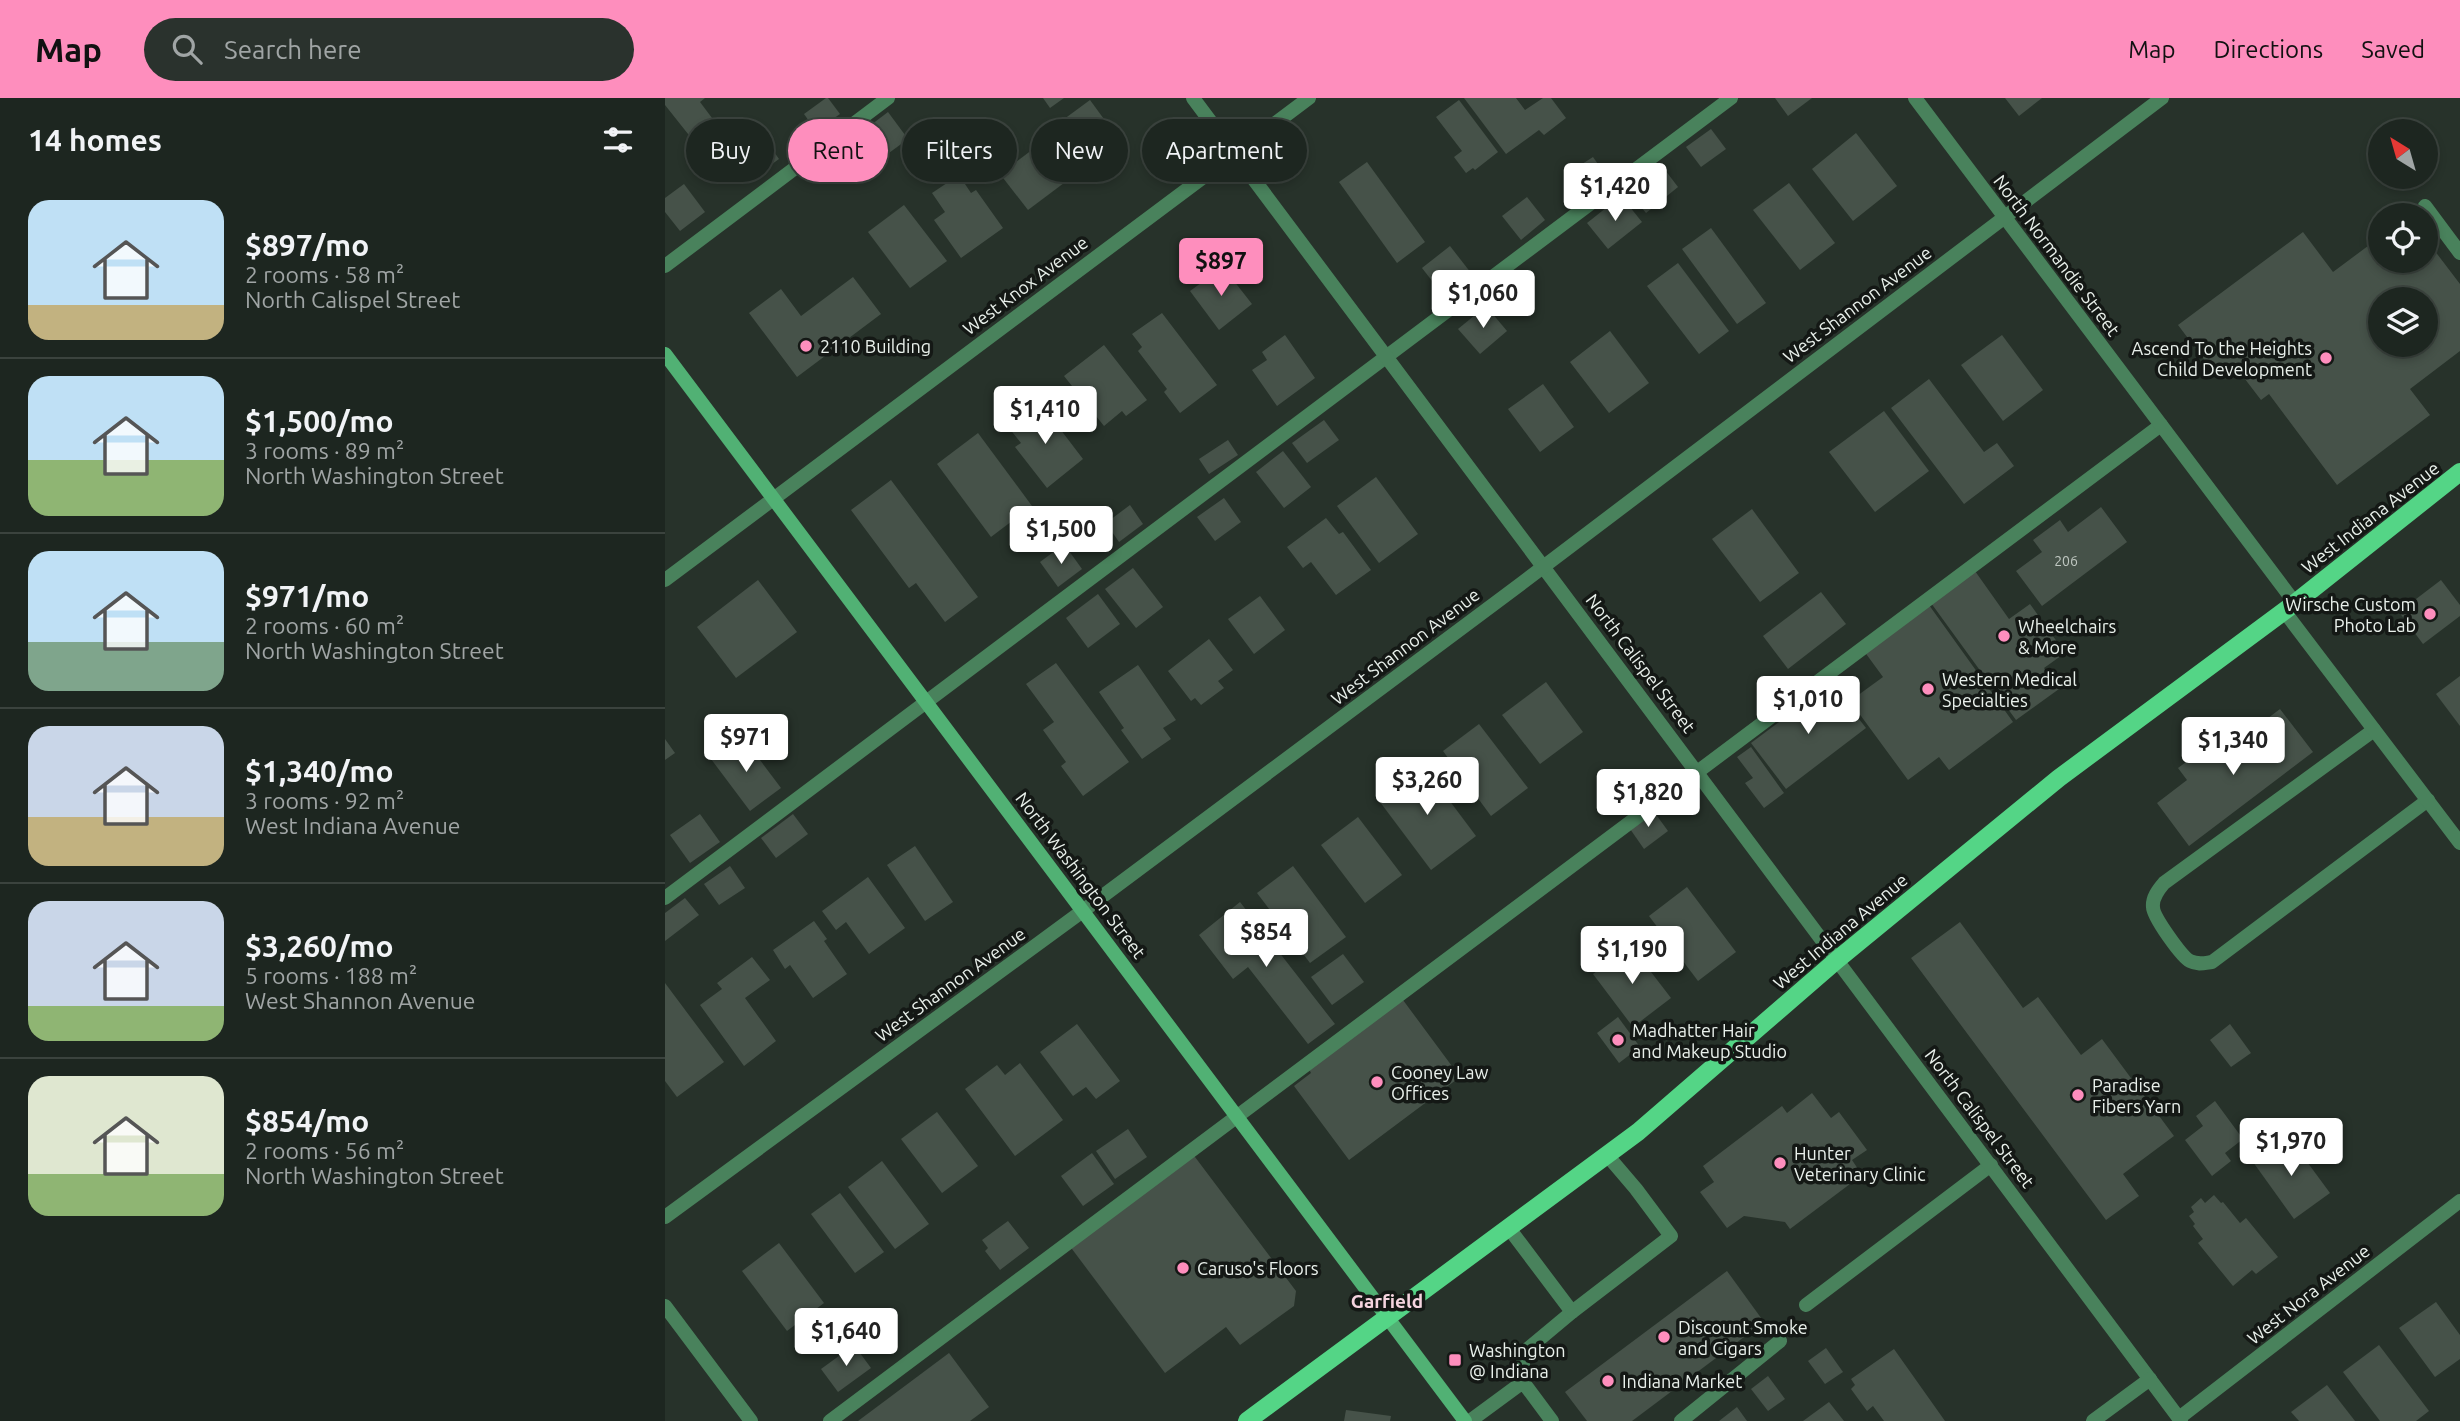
<!DOCTYPE html>
<meta charset="utf-8">
<style>
body{margin:0;font-family:Ubuntu,sans-serif;background:#2a322d;color:#f1f3f6;height:100vh;display:flex;flex-direction:column;font-size:26px;white-space:nowrap}
*{box-sizing:border-box;margin:0}
p{font-size:23px;color:#a0a5a5}
.icon{flex:none;width:38px;height:38px;fill:none;stroke:currentColor;stroke-width:2;stroke-linecap:round;stroke-linejoin:round}
.map{position:relative;flex:1;overflow:hidden}
.panel{display:flex;flex-direction:column;background:#1d2620;width:665px}
.panel>*{flex:none}
.guide{position:absolute;left:21px;top:21px;width:665px;height:63px;display:flex;gap:14px}
.needle{width:46px;rotate:323deg}
.fabs{position:absolute;left:1703px;top:21px;display:grid;gap:14px}
.fabs a{display:grid;place-items:center;width:70px;height:70px;border-radius:50%;background:#1d2620;box-shadow:0 4px 10px #0003,0 0 0 2px #3b433e;font-size:35px}
.price{position:absolute;translate:-50% -60px;padding:0 16px;border-radius:7px;background:#fff;color:#222;font-size:23px;line-height:46px;filter:drop-shadow(0 2px 4px #0008)}
.price::after{content:'';position:absolute;left:50%;top:42px;width:21px;height:16px;margin-left:-10px;background:inherit;clip-path:polygon(0 0,100% 0,50% 100%)}
.price.current{background:#fe8ebd;color:#111}
ul{padding:0;list-style:none}
li{display:flex;align-items:center;gap:21px;height:175px;padding:0 28px}
li+li{border-top:2px solid #3b433e}
li span{display:grid;place-items:center;flex:none;width:196px;height:140px;border-radius:21px;color:#555}
li>.icon{margin-inline-start:auto}
span .icon{width:84px;height:84px;fill:#fffc;stroke-width:1}
li b{font-size:30px}
h2{display:flex;justify-content:space-between;align-items:center;height:84px;padding:0 28px;font-size:30px}
.chip{padding:0 24px;border-radius:32px;background:#1d2620;box-shadow:0 4px 10px #0003,0 0 0 2px #3b433e;font-size:24px;line-height:63px}
.chip.current{background:#fe8ebd;color:#111}
header{display:flex;align-items:center;gap:42px;box-sizing:border-box;height:98px;padding:0 35px;background:#fe8ebd;color:#111}
header strong{font-size:33px}
nav{display:flex;gap:38px;margin-inline-start:auto;font-size:24px}
.search{width:490px;height:63px;background:#2a322d;display:flex;align-items:center;gap:18px;box-sizing:border-box;padding:0 24px;border-radius:38px;color:#a0a5a5;font-size:26px}
main{display:flex;flex:1;min-height:0}
.map>svg:first-child{display:block}
.building{fill:#465249;fill-rule:evenodd}
.lines{fill:none;stroke-linecap:round;stroke-linejoin:round}
.lane{stroke:#49825c;stroke-width:14}
.street{stroke:#49825c;stroke-width:14}
.secondary{stroke:#51b174;stroke-width:14}
.primary{stroke:#54d586;stroke-width:18}
.poi-dot{fill:#fe8ebd;stroke:#141815;stroke-width:2.5}
.labels{text-anchor:middle;dominant-baseline:central;stroke-width:7;stroke-linejoin:round;paint-order:stroke}
.number-label{font-size:14px;fill:#c0c8c2}
.street-label{font-size:18px;fill:#e9f0eb;stroke:#141815}
.poi-label{font-size:18px;fill:#e9f0eb;stroke:#141815;text-anchor:start}
.neighbourhood-label{font-size:19px;font-weight:bold;fill:#f5d4df;stroke:#141815}
</style>
<header>
<strong>Map</strong>
<div class="search"><svg class="icon" aria-label="search" viewBox="0 0 24 24"><circle cx="10" cy="10" r="6"/><path d="M15 15l6 6"/></svg>Search here</div>
<nav><a>Map</a><a>Directions</a><a>Saved</a></nav>
</header>
<main>
<section class="panel">
<h2>14 homes<svg class="icon" aria-label="filters" viewBox="0 0 24 24"><path d="M4 7h16M4 17h16"/><circle cx="9" cy="7" r="2"/><circle cx="15" cy="17" r="2"/></svg></h2>
<ul>
<li><span style="background:linear-gradient(#bfe0f5 75%,#c2b280 0)"><svg class="icon" aria-label="home" viewBox="0 0 24 24"><path d="M3 11l9-7 9 7M6 9v11h12V9"/></svg></span><div><b>$897/mo</b><p>2 rooms · 58 m²</p><p>North Calispel Street</p></div></li>
<li><span style="background:linear-gradient(#bfe0f5 60%,#8fb573 0)"><svg class="icon" aria-label="home" viewBox="0 0 24 24"><path d="M3 11l9-7 9 7M6 9v11h12V9"/></svg></span><div><b>$1,500/mo</b><p>3 rooms · 89 m²</p><p>North Washington Street</p></div></li>
<li><span style="background:linear-gradient(#bfe0f5 65%,#7fa58c 0)"><svg class="icon" aria-label="home" viewBox="0 0 24 24"><path d="M3 11l9-7 9 7M6 9v11h12V9"/></svg></span><div><b>$971/mo</b><p>2 rooms · 60 m²</p><p>North Washington Street</p></div></li>
<li><span style="background:linear-gradient(#c9d6e8 65%,#c2b280 0)"><svg class="icon" aria-label="home" viewBox="0 0 24 24"><path d="M3 11l9-7 9 7M6 9v11h12V9"/></svg></span><div><b>$1,340/mo</b><p>3 rooms · 92 m²</p><p>West Indiana Avenue</p></div></li>
<li><span style="background:linear-gradient(#c9d6e8 75%,#8fb573 0)"><svg class="icon" aria-label="home" viewBox="0 0 24 24"><path d="M3 11l9-7 9 7M6 9v11h12V9"/></svg></span><div><b>$3,260/mo</b><p>5 rooms · 188 m²</p><p>West Shannon Avenue</p></div></li>
<li><span style="background:linear-gradient(#dfe7d0 70%,#8fb573 0)"><svg class="icon" aria-label="home" viewBox="0 0 24 24"><path d="M3 11l9-7 9 7M6 9v11h12V9"/></svg></span><div><b>$854/mo</b><p>2 rooms · 56 m²</p><p>North Washington Street</p></div></li>
</ul>
</section>
<div class="map">
<svg width="1795" height="1323" viewBox="0 0 1795 1323">
<rect width="100%" height="100%" fill="#27322a"/>
<g class="building">
<path d="M0,0H40L35,4L50,24L27,41L0,7Z"/>
<path d="M161,0H163L175,16L151,33L139,16Z"/>
<path d="M378,0H399L385,10Z"/>
<path d="M799,0H851L860,12L878,0H886L901,20L879,37L874,32L841,56Z"/>
<path d="M1110,0H1147L1123,18Z"/>
<path d="M1340,0H1377L1354,18Z"/>
<path d="M425,2L455,43L420,68L391,27Z"/>
<path d="M794,2L833,54L810,72L808,70L801,75L789,59L797,53L771,19Z"/>
<path d="M223,14L243,41L213,63L194,36Z"/>
<path d="M88,24L114,61L83,84L63,56L77,46L70,37Z"/>
<path d="M1046,31L1061,51L1036,69L1021,49Z"/>
<path d="M1191,35L1232,88L1188,123L1147,71Z"/>
<path d="M380,42L407,79L363,112L335,76Z"/>
<path d="M928,59L942,79L918,96L903,75Z"/>
<path d="M702,64L760,144L732,165L674,84Z"/>
<path d="M997,68L1013,89L981,115L964,94Z"/>
<path d="M294,77L306,95L311,92L338,130L296,160L269,122L280,114L267,95Z"/>
<path d="M1124,85L1170,145L1135,172L1088,112Z"/>
<path d="M19,86L40,114L15,133L0,114V100Z"/>
<path d="M956,98L977,124L943,151L922,125Z"/>
<path d="M862,99L880,122L856,142L837,118Z"/>
<path d="M239,107L282,163L245,190L203,134Z"/>
<path d="M1046,130L1101,205L1072,226L1017,151Z"/>
<path d="M1638,134L1668,174L1715,139V163H1760V140L1795,186V253L1745,291L1765,317L1672,387L1604,296L1596,302L1570,268L1553,280L1513,227ZM1715,201H1760V247H1715Z"/>
<path d="M785,148L806,175L778,197L757,170Z"/>
<path d="M1013,165L1064,233L1034,256L982,188Z"/>
<path d="M558,169L587,206L554,232L525,193Z"/>
<path d="M188,179L216,216L132,279L84,215L116,191L136,218Z"/>
<path d="M821,208L842,233L815,256L793,231Z"/>
<path d="M497,215L552,287L515,315L499,294L502,291L473,253L477,249L467,236Z"/>
<path d="M945,233L984,285L944,315L905,264Z"/>
<path d="M620,237L650,280L612,308L587,272L602,262L597,254Z"/>
<path d="M1337,237L1378,292L1338,323L1296,267Z"/>
<path d="M439,247L482,302L461,318L457,313L439,328L399,278Z"/>
<path d="M1264,281L1319,354L1332,345L1349,368L1299,406L1226,310Z"/>
<path d="M878,286L909,329L875,354L843,311Z"/>
<path d="M376,306L418,361L382,390L350,349L356,345L344,330Z"/>
<path d="M1219,313L1264,373L1210,414L1164,354Z"/>
<path d="M659,322L674,342L642,365L627,345Z"/>
<path d="M313,335L367,408L326,439L272,366Z"/>
<path d="M563,342L573,357L544,376L534,361Z"/>
<path d="M618,353L646,389L619,410L591,374Z"/>
<path d="M711,379L753,436L714,465L672,408Z"/>
<path d="M226,382L313,499L280,524L251,485L244,490L186,412Z"/>
<path d="M559,400L576,424L550,443L532,419Z"/>
<path d="M465,407L478,426L454,444L441,425Z"/>
<path d="M1436,409L1462,444L1377,508L1351,473L1377,454L1368,442L1395,422L1403,434Z"/>
<path d="M1087,411L1134,475L1095,504L1047,441Z"/>
<path d="M661,420L674,436L678,434L706,472L671,497L646,464L638,470L622,449Z"/>
<path d="M399,446L417,471L393,489L375,464Z"/>
<path d="M468,470L498,509L471,530L440,491Z"/>
<path d="M1310,473L1344,521L1365,506L1400,555L1379,570L1394,591L1351,622L1266,505Z"/>
<path d="M93,482L132,534L71,580L32,529Z"/>
<path d="M1776,482L1795,507V518L1758,546L1734,514Z"/>
<path d="M1156,494L1181,526L1123,571L1098,538Z"/>
<path d="M433,496L455,526L423,550L401,520Z"/>
<path d="M595,498L620,532L589,556L563,521Z"/>
<path d="M1264,507L1348,624L1284,672L1274,659L1243,682L1185,603L1218,579L1199,553Z"/>
<path d="M544,541L568,572L553,583L559,590L536,607L530,600L526,603L503,573Z"/>
<path d="M391,565L464,664L418,698L396,668L401,664L378,632L389,624L361,586Z"/>
<path d="M473,567L511,622L498,630L506,641L477,661L456,632L459,630L434,594Z"/>
<path d="M1795,578V628L1771,596Z"/>
<path d="M881,584L918,634L875,666L837,617Z"/>
<path d="M1166,585L1201,630L1121,691L1086,645Z"/>
<path d="M1615,611L1648,654L1524,748L1492,705L1522,682L1513,670L1541,649L1550,660Z"/>
<path d="M814,626L863,690L826,718L778,653Z"/>
<path d="M77,638L116,690L85,713L46,661Z"/>
<path d="M0,641L10,655L0,662Z"/>
<path d="M1086,649L1119,695L1099,710L1080,685L1088,680L1072,659Z"/>
<path d="M757,666L811,738L766,772L712,700Z"/>
<path d="M987,711L1003,733L979,751L963,728Z"/>
<path d="M35,716L55,744L25,765L5,737Z"/>
<path d="M128,716L143,736L111,760L96,740Z"/>
<path d="M693,719L737,777L700,805L656,747Z"/>
<path d="M250,748L288,804L260,823L222,767Z"/>
<path d="M65,768L80,790L54,807L39,786Z"/>
<path d="M628,768L681,839L645,865L592,795Z"/>
<path d="M203,779L240,830L204,856L181,824L171,832L157,813Z"/>
<path d="M1022,789L1071,854L1033,883L984,818Z"/>
<path d="M20,800L34,817L0,843V815Z"/>
<path d="M575,804L670,926L643,946L583,869L568,881L534,837Z"/>
<path d="M149,823L162,841L159,843L182,876L148,900L125,867L120,871L108,852Z"/>
<path d="M1295,824L1358,910L1373,899L1416,957L1437,941L1509,1038L1458,1076L1474,1098L1441,1122L1246,860Z"/>
<path d="M966,848L1006,900L968,929L928,876Z"/>
<path d="M678,856L699,884L667,907L646,879Z"/>
<path d="M87,859L105,882L80,900L111,943L79,968L35,907L57,891L52,885Z"/>
<path d="M0,885L59,964L12,999L0,983Z"/>
<path d="M738,902L795,979L684,1062L629,988L646,975L644,971Z"/>
<path d="M953,919L975,949L954,965L932,935Z"/>
<path d="M412,926L455,983L431,1001L421,989L408,998L375,954Z"/>
<path d="M1565,926L1586,955L1566,969L1545,942Z"/>
<path d="M355,965L398,1022L350,1058L300,991L332,967L340,977Z"/>
<path d="M1147,995L1166,1020L1174,1014L1202,1052L1187,1062L1197,1077L1125,1131L1120,1124L1079,1118L1062,1130L1035,1094L1049,1084L1038,1068L1117,1008L1122,1015Z"/>
<path d="M1550,1003L1578,1041L1560,1055L1566,1063L1547,1078L1520,1042L1538,1028L1531,1018Z"/>
<path d="M272,1014L313,1068L277,1095L236,1041Z"/>
<path d="M463,1031L482,1059L450,1081L431,1053Z"/>
<path d="M1623,1038L1665,1095L1629,1121L1588,1064Z"/>
<path d="M427,1055L449,1086L418,1108L396,1078Z"/>
<path d="M527,1055L631,1193L629,1208L575,1247L561,1229L500,1275L404,1147Z"/>
<path d="M217,1063L264,1126L230,1151L183,1089Z"/>
<path d="M175,1095L219,1154L190,1175L146,1116Z"/>
<path d="M1549,1097L1556,1105L1558,1104L1575,1125L1581,1120L1613,1159L1591,1176L1587,1172L1568,1188L1533,1145L1538,1141L1528,1128L1530,1126L1524,1118L1529,1114L1526,1109L1536,1100L1540,1105Z"/>
<path d="M343,1123L364,1150L335,1172L320,1153L323,1150L317,1142Z"/>
<path d="M114,1145L159,1205L122,1233L77,1173Z"/>
<path d="M1062,1173L1099,1224L967,1323H922L900,1294Z"/>
<path d="M1771,1204L1795,1237V1261L1770,1279L1734,1230Z"/>
<path d="M189,1247L206,1270L173,1294L156,1271Z"/>
<path d="M1714,1247L1764,1313L1751,1323H1715L1678,1274Z"/>
<path d="M1161,1250L1178,1274L1160,1286L1143,1263Z"/>
<path d="M1229,1251L1280,1323H1219L1208,1308L1202,1313L1186,1291L1190,1287L1186,1281Z"/>
<path d="M284,1255L324,1309L305,1323H193Z"/>
<path d="M1103,1278L1120,1301L1103,1313L1086,1291Z"/>
<path d="M1662,1287L1690,1323H1634L1626,1314Z"/>
<path d="M1164,1304L1179,1323H1138Z"/>
<path d="M1072,1309L1082,1323H1054Z"/>
<path d="M681,1312L726,1318L725,1323H679Z"/>
</g>
<g class="lines">
<g class="lane">
<path d="M1760,108L1795,155"/>
<path d="M0,168L223,0"/>
<path d="M1709,632L1499,785C1493,792 1487,800 1488,809C1488,819 1517,859 1525,863C1533,867 1539,865 1547,864L1763,702"/>
<path d="M0,800L1066,0"/>
<path d="M843,1129L907,1214L858,1255V1284"/>
<path d="M1141,1207L1326,1067"/>
<path d="M907,1214L1006,1138L971,1091L942,1057"/>
<path d="M165,1323L1496,327"/>
<path d="M805,1323L858,1284L887,1323"/>
<path d="M1016,1323L1115,1243"/>
</g>
<g class="street">
<path d="M528,0L1516,1323"/>
<path d="M1250,0L1630,505"/>
<path d="M0,482L644,0"/>
<path d="M1619,513L1795,745"/>
<path d="M0,1119L419,812L857,485L1497,0"/>
<path d="M0,1208L86,1323"/>
<path d="M1514,1320L1795,1103"/>
<path d="M1428,1323L1485,1281"/>
</g>
<path class="secondary" d="M0,256L800,1323"/>
<path class="primary" d="M582,1323L973,1034L1173,861L1394,680L1630,505L1795,374"/>
</g>
<g class="poi-dot">
<circle cx="141" cy="248" r="7"/>
<circle cx="1661" cy="260" r="7"/>
<circle cx="1765" cy="516" r="7"/>
<circle cx="1339" cy="538" r="7"/>
<circle cx="1263" cy="591" r="7"/>
<circle cx="953" cy="942" r="7"/>
<circle cx="712" cy="984" r="7"/>
<circle cx="1413" cy="997" r="7"/>
<circle cx="1115" cy="1065" r="7"/>
<circle cx="518" cy="1170" r="7"/>
<circle cx="999" cy="1239" r="7"/>
<rect x="783" y="1255" width="14" height="14" rx="3.5"/>
<circle cx="943" cy="1283" r="7"/>
</g>
<g class="labels">
<g class="number-label">
<text x="1401" y="463">206</text>
</g>
<g class="street-label">
<text transform="translate(1392 157) rotate(53)">North Normandie Street</text>
<text transform="translate(360 187) rotate(-37)">West Knox Avenue</text>
<text transform="translate(1192 206) rotate(-37)">West Shannon Avenue</text>
<text transform="translate(1705 419) rotate(-38)">West Indiana Avenue</text>
<text transform="translate(740 548) rotate(-37)">West Shannon Avenue</text>
<text transform="translate(976 565) rotate(53)">North Calispel Street</text>
<text transform="translate(416 777) rotate(53)">North Washington Street</text>
<text transform="translate(1175 833) rotate(-40)">West Indiana Avenue</text>
<text transform="translate(285 886) rotate(-36)">West Shannon Avenue</text>
<text transform="translate(1315 1020) rotate(53)">North Calispel Street</text>
<text transform="translate(1643 1196) rotate(-38)">West Nora Avenue</text>
</g>
<g class="poi-label">
<text x="155" y="248">2110 Building</text>
<text x="1647" y="250" text-anchor="end">Ascend To the Heights<tspan x="1647" dy="21">Child Development</tspan></text>
<text x="1751" y="506" text-anchor="end">Wirsche Custom<tspan x="1751" dy="21">Photo Lab</tspan></text>
<text x="1353" y="528">Wheelchairs<tspan x="1353" dy="21">&amp; More</tspan></text>
<text x="1277" y="581">Western Medical<tspan x="1277" dy="21">Specialties</tspan></text>
<text x="967" y="932">Madhatter Hair<tspan x="967" dy="21">and Makeup Studio</tspan></text>
<text x="726" y="974">Cooney Law<tspan x="726" dy="21">Offices</tspan></text>
<text x="1427" y="987">Paradise<tspan x="1427" dy="21">Fibers Yarn</tspan></text>
<text x="1129" y="1055">Hunter<tspan x="1129" dy="21">Veterinary Clinic</tspan></text>
<text x="532" y="1170">Caruso's Floors</text>
<text x="1013" y="1229">Discount Smoke<tspan x="1013" dy="21">and Cigars</tspan></text>
<text x="804" y="1252">Washington<tspan x="804" dy="21">@ Indiana</tspan></text>
<text x="957" y="1283">Indiana Market</text>
</g>
<g class="neighbourhood-label">
<text x="722" y="1203">Garfield</text>
</g>
</g>
</svg>
<div class="fabs">
<a><svg class="needle" viewBox="-14 -14 28 28"><path d="M0-13l5 13h-10z" fill="#e53935"/><path d="M0 13l5-13h-10z" fill="#a0a5a5"/></svg></a>
<a><svg class="icon" aria-label="locate" viewBox="0 0 24 24"><circle cx="12" cy="12" r="6"/><path d="M12 2v4M12 18v4M2 12h4M18 12h4"/></svg></a>
<a><svg class="icon" aria-label="layers" viewBox="0 0 24 24"><path d="M12 4l9 5-9 5-9-5zM3 14l9 5 9-5"/></svg></a>
</div>
<b class="price" style="left:950px;top:125px">$1,420</b>
<b class="price current" style="left:556px;top:200px">$897</b>
<b class="price" style="left:818px;top:232px">$1,060</b>
<b class="price" style="left:380px;top:348px">$1,410</b>
<b class="price" style="left:396px;top:468px">$1,500</b>
<b class="price" style="left:1143px;top:638px">$1,010</b>
<b class="price" style="left:81px;top:676px">$971</b>
<b class="price" style="left:1568px;top:679px">$1,340</b>
<b class="price" style="left:762px;top:719px">$3,260</b>
<b class="price" style="left:983px;top:731px">$1,820</b>
<b class="price" style="left:601px;top:871px">$854</b>
<b class="price" style="left:967px;top:888px">$1,190</b>
<b class="price" style="left:1626px;top:1080px">$1,970</b>
<b class="price" style="left:181px;top:1270px">$1,640</b>
<div class="guide">
<a class="chip">Buy</a>
<a class="chip current">Rent</a>
<a class="chip">Filters</a>
<a class="chip">New</a>
<a class="chip">Apartment</a>
</div>
</div>
</main>
